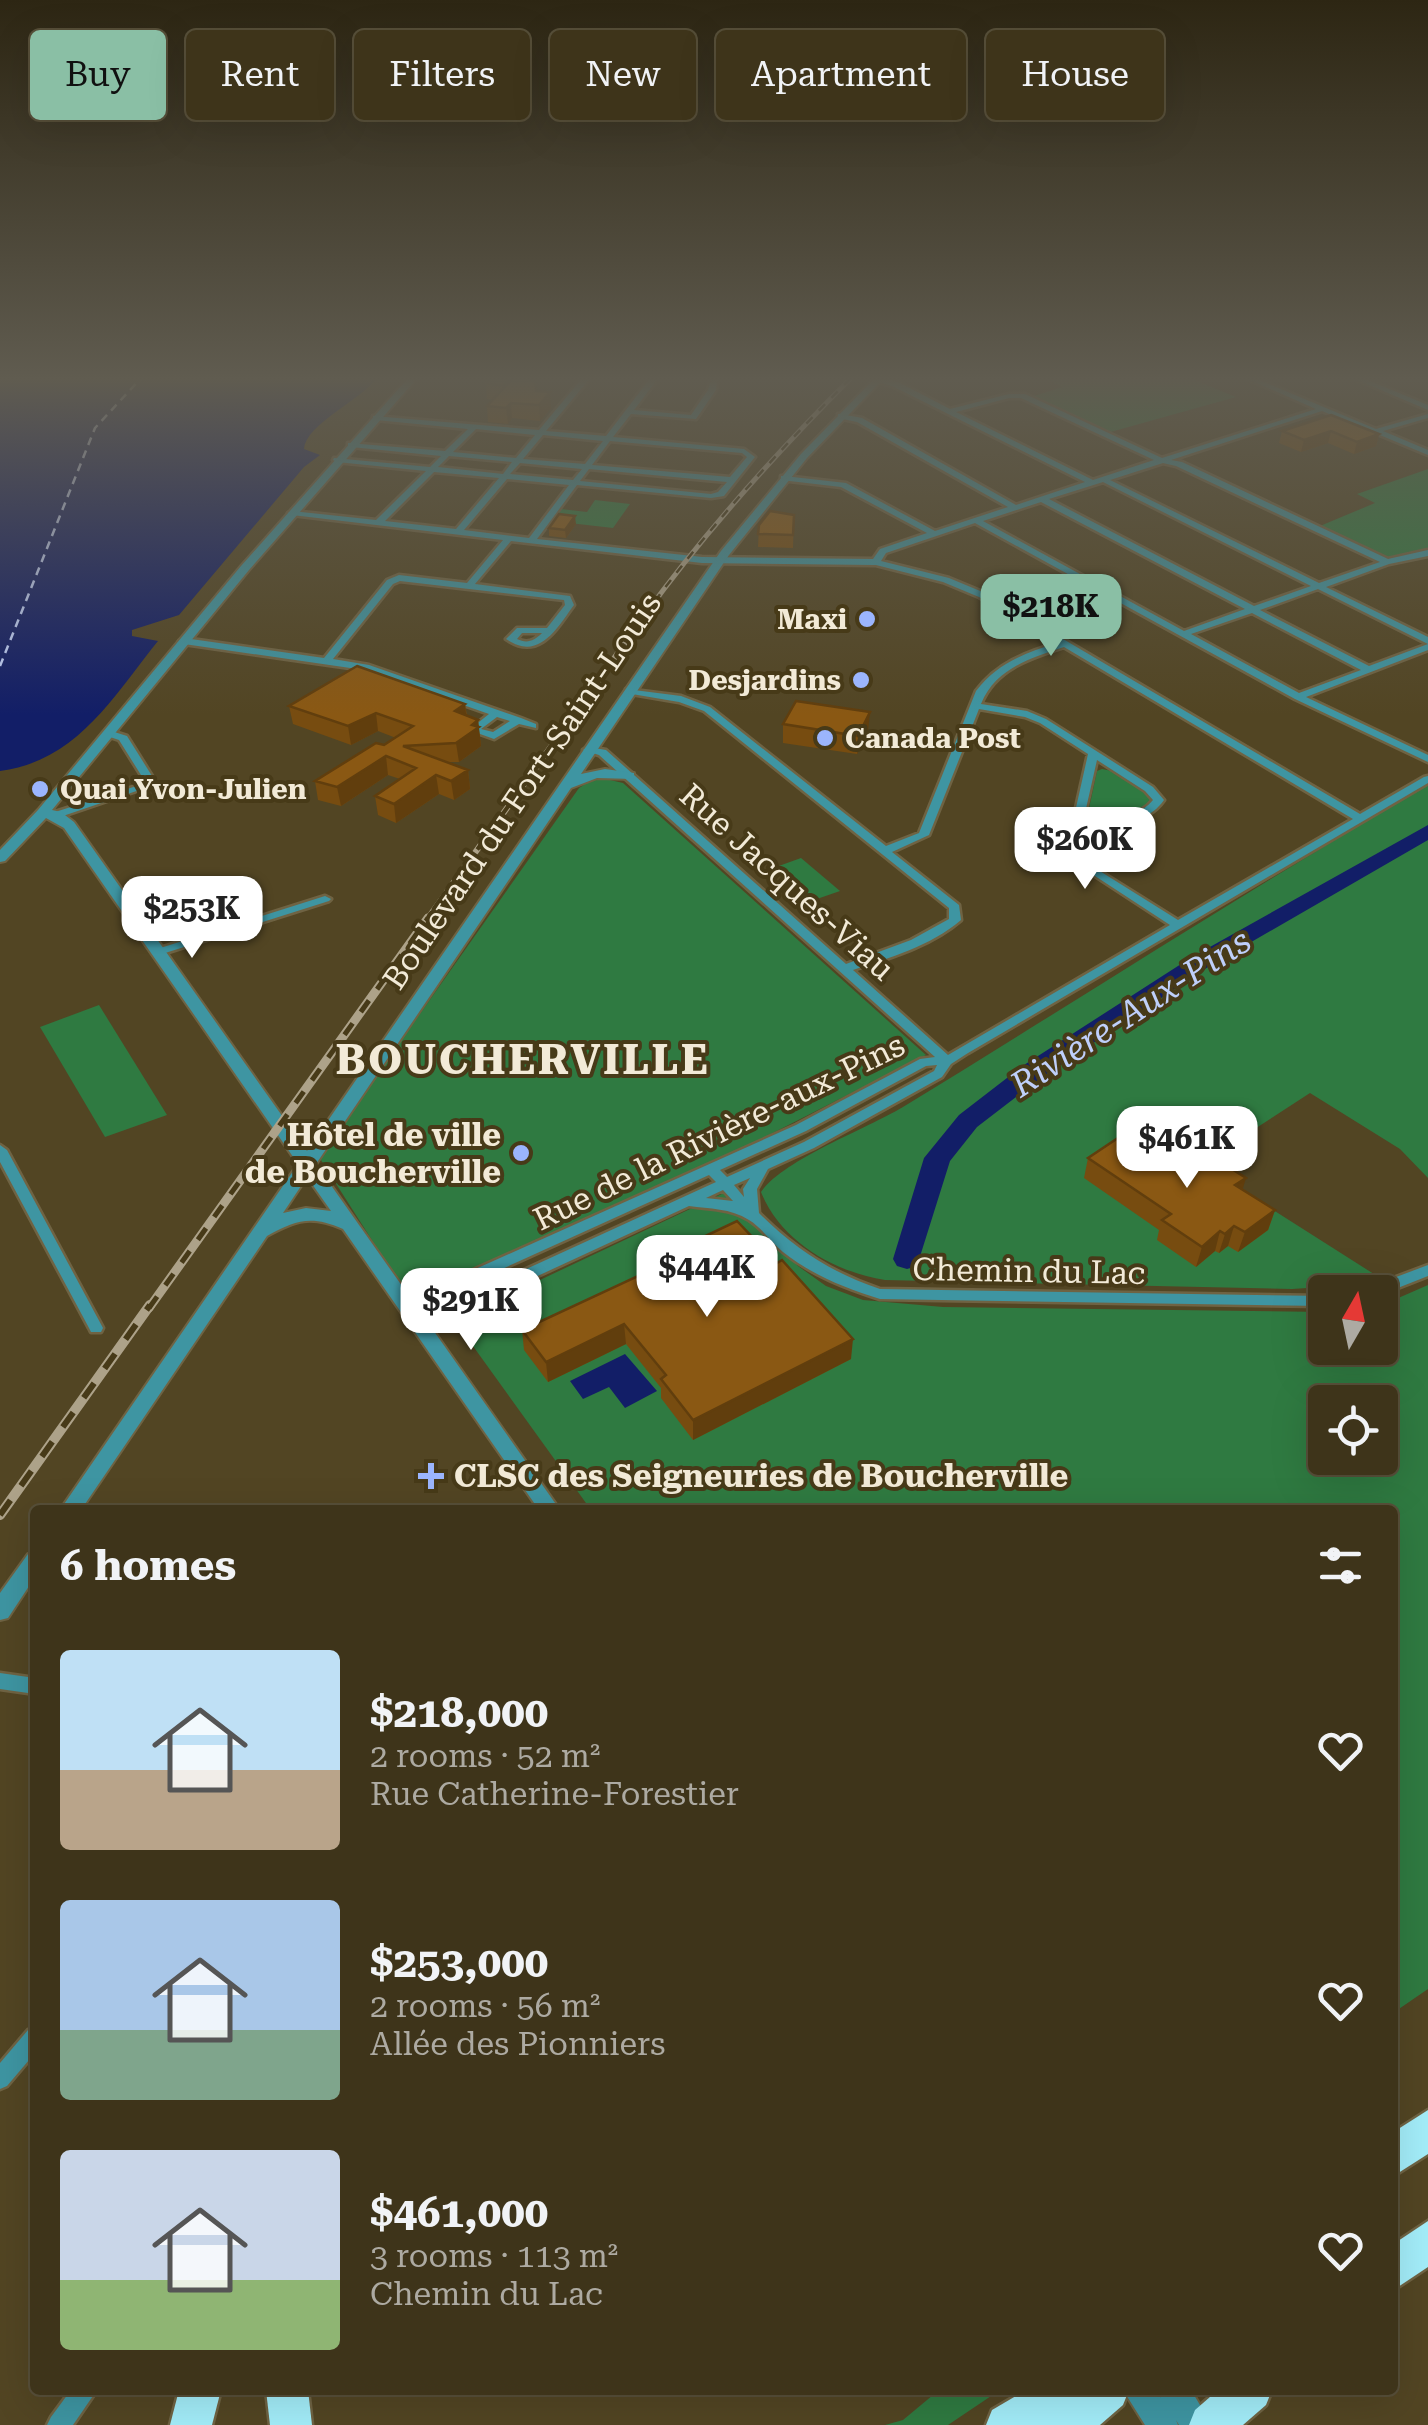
<!DOCTYPE html>
<meta charset="utf-8">
<style>
body{margin:0;font-family:"Roboto Serif",serif;background:#453c23;color:#f1f3f6;height:100vh;display:flex;flex-direction:column;font-size:38px;white-space:nowrap}
*{box-sizing:border-box;margin:0}
p{font-size:32px;color:#adaaa2}
.icon{flex:none;width:55px;height:55px;fill:none;stroke:currentColor;stroke-width:2;stroke-linecap:round;stroke-linejoin:round}
.map{position:relative;flex:1;overflow:hidden}
.side{position:absolute;left:30px;top:1505px;width:1368px;height:890px;display:flex;flex-direction:column;background:#3e341a;border-radius:10px;box-shadow:0 10px 40px #0002,0 0 0 2px #574f39}
.side>*{flex:none}
.banner{position:absolute;left:30px;top:30px;width:1370px;height:90px;display:flex;gap:20px}
.needle{width:65px;rotate:9deg}
.controls{position:absolute;left:1308px;top:1275px;display:grid;gap:20px}
.controls a{display:grid;place-items:center;width:90px;height:90px;border-radius:10px;background:#3e341a;box-shadow:0 10px 40px #0002,0 0 0 2px #574f39;font-size:50px}
.price{position:absolute;translate:-50% -85px;padding:0 22px;border-radius:20px;background:#fff;color:#222;font-size:32px;line-height:65px;filter:drop-shadow(0 2px 5px #0008)}
.price::after{content:'';position:absolute;left:50%;top:60px;width:30px;height:22px;margin-left:-15px;background:inherit;clip-path:polygon(0 0,100% 0,50% 100%)}
.price.active{background:#8abfa5;color:#111}
ul{padding:0;list-style:none}
li{display:flex;align-items:center;gap:30px;height:250px;padding:0 30px}
li span{display:grid;place-items:center;flex:none;width:280px;height:200px;border-radius:10px;color:#555}
li>.icon{margin-inline-start:auto}
span .icon{width:120px;height:120px;fill:#fffc;stroke-width:1}
li b{font-size:42px}
h2{display:flex;justify-content:space-between;align-items:center;height:120px;padding:0 30px;font-size:42px}
.tag{padding:0 35px;border-radius:10px;background:#3e341a;box-shadow:0 10px 40px #0002,0 0 0 2px #574f39;font-size:35px;line-height:90px}
.tag.active{background:#8abfa5;color:#111}
.map>svg:first-child{display:block}
.green{fill:#2f7a41;fill-rule:evenodd}
.water{fill:#121e67}
.lines{fill:none;stroke-linecap:round;stroke-linejoin:round}
.river{fill:#121e67;fill-rule:evenodd}
.ferry{stroke:#bfcffa;stroke-width:2.5;stroke-dasharray:8 6;stroke-linecap:butt}
.minor-casing{stroke:#6f6343;stroke-width:5}
.tertiary-casing{stroke:#6f6343;stroke-width:4}
.motorway-casing{stroke:#6f6343;stroke-width:5}
.minor{fill:#3e95a2;fill-rule:evenodd}
.tertiary{fill:#3e95a2;fill-rule:evenodd}
.motorway{fill:#a3edf9;fill-rule:evenodd}
.rail-far3-casing{stroke:#ada289;stroke-width:5}
.rail-far2-casing{stroke:#ada289;stroke-width:6}
.rail-far1-casing{stroke:#ada289;stroke-width:9}
.rail-casing{stroke:#ada289;stroke-width:10}
.rail-far3{stroke:#473a18;stroke-width:2.5;stroke-dasharray:9;stroke-linecap:butt}
.rail-far2{stroke:#473a18;stroke-width:4;stroke-dasharray:11;stroke-linecap:butt}
.rail-far1{stroke:#473a18;stroke-width:5;stroke-dasharray:14;stroke-linecap:butt}
.rail{stroke:#473a18;stroke-width:6;stroke-dasharray:18;stroke-linecap:butt}
.wall{fill:#774c10}
.shaded-wall{fill:#613e0d}
.building{fill:#8a5813;stroke:#613e0d;stroke-width:2.5}
.poi-dot{fill:#9bb5fd;stroke:#473a18;stroke-width:4}
.labels{text-anchor:middle;dominant-baseline:central;stroke-width:8;stroke-linejoin:round;paint-order:stroke}
.far-poi-label{font-size:28px;font-weight:bold;fill:#f2ead7;stroke:#473a18;text-anchor:end}
.street-label{font-size:32px;fill:#f2ead7;stroke:#473a18}
.poi-label{font-size:32px;font-weight:bold;fill:#f2ead7;stroke:#473a18;text-anchor:end}
.water-label{font-size:35px;font-style:italic;fill:#bfcffa;stroke:#473a18}
.district-label{font-size:42px;font-weight:bold;letter-spacing:2.5px;fill:#f2ead7;stroke:#473a18}
</style>
<div class="map">
<svg width="1428" height="2425" viewBox="0 0 1428 2425">
<rect width="100%" height="100%" fill="#524523"/>
<g class="green">
<path d="M1042,376H1185L1236,397L1107,433L1031,397L1062,387Z"/>
<path d="M1428,469V550L1388,560L1320,526L1375,503L1357,494Z"/>
<path d="M595,500L630,504L613,528L552,521L561,509L587,512Z"/>
<path d="M1102,769L1112,771L1150,795L1152,803C1133,814 1108,822 1089,808L1097,771Z"/>
<path d="M606,779L623,783L926,1055L586,1228L410,1300L319,1157L579,788L591,780Z"/>
<path d="M1428,785V1178L1400,1149L1310,1093L1201,1164L1377,1276L1338,1286L1292,1289L885,1280C835,1272 781,1242 761,1192C783,1160 866,1129 903,1107C1078,1000 1251,888 1428,785Z"/>
<path d="M801,858L840,891L814,900L776,867Z"/>
<path d="M99,1005L167,1115L105,1137L40,1027Z"/>
<path d="M726,1192L798,1266L826,1286L863,1300L943,1307L1325,1312V1348H1380V1306L1428,1285V1989L1393,2013L1392,1510H591L460,1328L468,1314ZM1325,1402H1380V1458H1325Z"/>
<path d="M939,2390H1000L948,2425H885L903,2420Z"/>
</g>
<g class="water">
<path d="M0,376H379C360,401 306,424 304,449L320,455L304,467L179,615L132,630V636L158,641C113,697 77,761 0,771Z"/>
<path d="M625,1354L657,1391L625,1408L609,1387L583,1399L570,1381Z"/>
</g>
<g class="lines">
<path class="river" d="M1428,825V840L1208,967L1042,1077L977,1127L950,1161L917,1266L907,1269L897,1266L893,1259L924,1158L959,1115L1024,1065L1192,957Z"/>
<path class="ferry" d="M0,666L95,428L143,376"/>
<g class="minor-casing">
<g id="minor">
<path d="M584,376H592L546,431L606,436L652,376H660L634,410L691,415L708,390L712,376H718L716,390L696,419L631,414L613,437L744,449L755,457L724,496L711,498L577,485L537,539L702,557L873,559L880,549L927,533L841,487L781,480V476H784L846,483L935,531L1008,507L857,422L838,418V414H841L862,418L1016,505L1085,482L892,386L875,381L878,377L898,382L950,409L1009,394H1025L1162,458L1316,409L1241,376H1250L1376,429L1428,414V418L1383,431L1428,450V455L1322,411L1171,460L1182,462L1388,559L1428,550V556L1389,564L1326,587L1428,637V644L1318,589L1260,610L1369,666L1428,644V650L1306,697L1428,755V762L1295,699L975,523L886,553L881,561L949,578L985,593L1360,814L1424,777L1428,776V783L968,1053L951,1064L942,1077L814,1148L768,1169L757,1189L759,1213C795,1249 832,1273 880,1289L1325,1296V1306L880,1299C845,1288 812,1275 783,1252C771,1242 761,1227 749,1220C730,1208 710,1209 689,1206L425,1328H415L413,1324L415,1320L716,1182L709,1175L412,1310H402L400,1306L402,1302L796,1125L920,1059L935,1057L599,755L583,750L588,747L606,750L846,964L911,940L949,919V908L704,711L679,702L626,693V689L681,696L710,707L886,846L919,833L976,691C997,663 1025,653 1057,643L979,597L943,582L876,565L702,563L511,541L475,584L570,596L574,605C557,628 539,662 506,639L517,628H547L565,605L564,600L400,581L393,584L333,659L369,665L521,718L536,724V728L519,724L494,739L469,730L489,714L364,670L184,644L179,641L184,638L324,658L387,580L399,575L467,583L503,540L292,515L288,513L292,511L376,520L426,471L337,462L333,460L334,458L430,467L441,456L351,447H348V443L445,451L468,429L376,420H373V416L539,430ZM1009,398H1021L1154,460L1093,480L956,412ZM476,429L535,435L516,458L453,452ZM543,435L603,441L585,464L523,459ZM610,441L742,453L747,457L730,477L592,465ZM449,456L512,462L503,474L438,467ZM520,463L582,469L573,480L510,474ZM1163,463L1176,466L1380,562L1319,583L1110,480ZM589,469L727,482L718,492L711,494L580,481ZM434,472L499,478L456,529L385,521ZM507,479L569,485L529,538L464,530ZM1103,482L1311,586L1254,606L1049,499ZM1041,502L1245,609L1184,631L983,521ZM1252,613L1361,670L1299,693L1191,634ZM522,633H542C534,641 527,644 517,639ZM1064,647L1353,819L1178,920L1079,858L1077,848L1084,820C1113,823 1145,827 1164,800L1153,787L1046,719L1027,711L981,704C995,669 1030,658 1064,647ZM979,709L1025,717L1040,723L1088,754L1067,848L1069,859L1170,925L948,1055L853,970C889,958 931,946 961,920L959,905L892,852L929,835ZM497,717L510,721L493,732L481,729ZM1097,760L1145,791L1153,800C1136,821 1110,816 1085,813ZM937,1065L934,1071L804,1142L727,1177L720,1170L806,1131L926,1066ZM750,1178L743,1189L744,1197L734,1185ZM723,1190L733,1201L706,1198Z"/>
<path d="M1348,376H1358L1428,405V410Z"/>
<path d="M108,730L127,736L157,784L60,817H52V813L146,783L119,740L104,735L103,733Z"/>
<path d="M325,896L331,899L329,901L162,954H154L152,952L154,950Z"/>
<path d="M0,1145L7,1150L103,1328L101,1332H91L89,1328L0,1162Z"/>
<path d="M1428,1265V1276L1380,1295V1292H1365L1367,1288Z"/>
<path d="M0,1673L35,1678V1694L0,1689Z"/>
<path d="M35,2027V2053L7,2086L0,2089V2063L28,2030Z"/>
<path d="M71,2390H97L73,2425H47L51,2417Z"/>
</g>
</g>
<g class="tertiary-casing">
<g id="tertiary">
<path d="M410,376H419L249,570L52,810L61,812L74,822L307,1151L721,551L801,454L877,376H886L807,458L729,555L581,774L605,769L634,773V779L597,778L571,788L316,1164L560,1510H539L343,1229C311,1215 296,1220 267,1236L81,1510H60L298,1164L64,828L46,818L5,861L0,862V850L38,810L241,566ZM307,1177L331,1211L306,1208L283,1213Z"/>
<path d="M35,1551V1577L8,1618L0,1620V1593L28,1554Z"/>
<path d="M1123,2390H1156L1161,2398L1158,2390H1191L1212,2425H1179L1176,2420L1178,2425H1145Z"/>
</g>
</g>
<g class="motorway-casing">
<g id="motorway">
<path d="M1428,2110V2154L1392,2177V2133Z"/>
<path d="M1428,2221V2267L1392,2291V2245Z"/>
<path d="M179,2390H221L212,2425H170Z"/>
<path d="M266,2390H308L312,2425H270Z"/>
<path d="M1026,2390H1129L1123,2405L1100,2425H986L992,2410Z"/>
<path d="M1218,2390H1272L1266,2405L1243,2425H1189L1195,2410Z"/>
</g>
</g>
<use href="#minor" class="minor"/>
<use href="#tertiary" class="tertiary"/>
<use href="#motorway" class="motorway"/>
<g class="rail-far3-casing">
<path id="rail-far3" d="M644,616C707,529 777,452 853,376"/>
</g>
<g class="rail-far2-casing">
<path id="rail-far2" d="M426,921L646,614"/>
</g>
<g class="rail-far1-casing">
<path id="rail-far1" d="M149,1308L428,918"/>
</g>
<g class="rail-casing">
<path id="rail" d="M0,1515L150,1305"/>
</g>
<use href="#rail-far3" class="rail-far3"/>
<use href="#rail-far2" class="rail-far2"/>
<use href="#rail-far1" class="rail-far1"/>
<use href="#rail" class="rail"/>
</g>
<g class="wall">
<path d="M516,376L536,391L551,408L540,421L512,418L508,424L488,422L487,406L493,400L487,399L486,383Z"/>
<path d="M1331,415L1379,434L1376,446L1354,454L1328,443L1301,452L1279,443L1282,431Z"/>
<path d="M794,515L793,548L758,547L759,525Z"/>
<path d="M576,524L566,538L549,536V528Z"/>
<path d="M465,704L467,716L478,720L481,746L459,762H447L468,770L470,789L454,800L439,794L396,823L378,815L375,796L400,779L388,775L341,806L318,800L315,781L396,738L378,731L351,745L293,724L289,706Z"/>
<path d="M783,724L868,731L857,754L783,743Z"/>
<path d="M1088,1158L1181,1172L1242,1190L1275,1210L1268,1230L1238,1252L1228,1246L1219,1253L1215,1251L1196,1267L1157,1240L1159,1230L1084,1178Z"/>
<path d="M661,1257L851,1359L693,1440L661,1398V1388L626,1344L548,1382L524,1350L522,1330L661,1265Z"/>
</g>
<g class="shaded-wall">
<path d="M550,392L551,408L540,421L539,405Z"/>
<path d="M511,403L512,418L508,424L506,408Z"/>
<path d="M1331,431L1328,443L1301,452L1304,440Z"/>
<path d="M1379,434L1376,446L1354,454L1357,442Z"/>
<path d="M575,516L576,524L566,538L565,530Z"/>
<path d="M465,704L467,722L455,711Z"/>
<path d="M870,712L868,731L857,754L858,736Z"/>
<path d="M376,713L378,731L351,745L348,726Z"/>
<path d="M478,720L481,746L459,762L456,743Z"/>
<path d="M386,756L388,775L341,806L337,787Z"/>
<path d="M468,770L470,789L454,800L451,781Z"/>
<path d="M436,775L439,794L396,823L394,804Z"/>
<path d="M1246,1178L1240,1198L1235,1185Z"/>
<path d="M1275,1210L1268,1230L1238,1252L1245,1232Z"/>
<path d="M1234,1226L1228,1246L1219,1253L1225,1234Z"/>
<path d="M1220,1231L1215,1251L1196,1267L1202,1247Z"/>
<path d="M624,1324L626,1344L548,1382L546,1362Z"/>
<path d="M853,1339L851,1359L693,1440V1420Z"/>
</g>
<g class="building">
<path d="M494,376H513L503,386L486,383Z"/>
<path d="M514,377L535,380L536,391L550,392L539,405L511,403L506,408L487,406Z"/>
<path d="M1331,415L1379,434L1357,442L1331,431L1304,440L1282,431Z"/>
<path d="M770,511L794,515L793,535L758,534L759,525Z"/>
<path d="M559,514L575,516L565,530L549,528Z"/>
<path d="M357,666L465,704L455,711L478,720L472,725L479,727L456,743L403,746L468,770L451,781L436,775L394,804L375,796L416,768L386,756L337,787L315,781L376,743L384,745L413,726L376,713L348,726L289,706Z"/>
<path d="M796,701L870,712L858,736L783,724Z"/>
<path d="M1118,1138L1181,1172L1208,1154L1246,1178L1235,1185L1275,1210L1245,1232L1234,1226L1225,1234L1220,1231L1202,1247L1162,1220L1171,1214L1088,1158Z"/>
<path d="M737,1221L777,1263L782,1260L853,1339L693,1420L661,1379L666,1375L624,1324L546,1362L522,1330L666,1263L661,1257Z"/>
</g>
<linearGradient id="sky" x2="0" y2="1"><stop stop-color="#2d2613"/><stop offset="0.53" stop-color="#605c50"/><stop offset="1" stop-color="#605c50" stop-opacity="0"/></linearGradient>
<rect width="1428" height="715" fill="url(#sky)"/>
<g class="poi-dot">
<circle cx="867" cy="619" r="10"/>
<circle cx="861" cy="680" r="10"/>
<circle cx="825" cy="738" r="10"/>
<circle cx="40" cy="789" r="10"/>
<circle cx="521" cy="1153" r="10"/>
<path d="M426 1461h10v10h10v10h-10v10h-10v-10h-10v-10h10z"/>
</g>
<g class="labels">
<g class="far-poi-label">
<text x="847" y="619">Maxi</text>
<text x="841" y="680">Desjardins</text>
<text x="845" y="738" text-anchor="start">Canada Post</text>
<text x="60" y="789" text-anchor="start">Quai Yvon-Julien</text>
</g>
<g class="street-label">
<text transform="translate(522 791) rotate(-56)">Boulevard du Fort-Saint-Louis</text>
<text transform="translate(787 882) rotate(42)">Rue Jacques-Viau</text>
<text transform="translate(719 1132) rotate(-26)">Rue de la Rivière-aux-Pins</text>
<text transform="translate(1029 1271) rotate(1)">Chemin du Lac</text>
</g>
<g class="poi-label">
<text x="501" y="1135">Hôtel de ville<tspan x="501" dy="37">de Boucherville</tspan></text>
<text x="454" y="1476" text-anchor="start">CLSC des Seigneuries de Boucherville</text>
</g>
<g class="water-label">
<text transform="translate(1131 1013) rotate(-33)">Rivière-Aux-Pins</text>
</g>
<g class="district-label">
<text x="523" y="1059">BOUCHERVILLE</text>
</g>
</g>
</svg>
<div class="controls">
<a><svg class="needle" viewBox="-14 -14 28 28"><path d="M0-13l5 13h-10z" fill="#e53935"/><path d="M0 13l5-13h-10z" fill="#adaaa2"/></svg></a>
<a><svg class="icon" aria-label="locate" viewBox="0 0 24 24"><circle cx="12" cy="12" r="6"/><path d="M12 2v4M12 18v4M2 12h4M18 12h4"/></svg></a>
</div>
<b class="price active" style="left:1051px;top:659px">$218K</b>
<b class="price" style="left:1085px;top:892px">$260K</b>
<b class="price" style="left:192px;top:961px">$253K</b>
<b class="price" style="left:1187px;top:1191px">$461K</b>
<b class="price" style="left:707px;top:1320px">$444K</b>
<b class="price" style="left:471px;top:1353px">$291K</b>
<div class="banner">
<a class="tag active">Buy</a>
<a class="tag">Rent</a>
<a class="tag">Filters</a>
<a class="tag">New</a>
<a class="tag">Apartment</a>
<a class="tag">House</a>
</div>
<section class="side">
<h2>6 homes<svg class="icon" aria-label="filters" viewBox="0 0 24 24"><path d="M4 7h16M4 17h16"/><circle cx="9" cy="7" r="2"/><circle cx="15" cy="17" r="2"/></svg></h2>
<ul>
<li><span style="background:linear-gradient(#bfe0f5 60%,#b9a48a 0)"><svg class="icon" aria-label="home" viewBox="0 0 24 24"><path d="M3 11l9-7 9 7M6 9v11h12V9"/></svg></span><div><b>$218,000</b><p>2 rooms · 52 m²</p><p>Rue Catherine-Forestier</p></div><svg class="icon" aria-label="heart" viewBox="0 0 24 24"><path d="M12 20l-8-8c-3-5 5-10 8-4 3-6 11-1 8 4z"/></svg></li>
<li><span style="background:linear-gradient(#a9c7e8 65%,#7fa58c 0)"><svg class="icon" aria-label="home" viewBox="0 0 24 24"><path d="M3 11l9-7 9 7M6 9v11h12V9"/></svg></span><div><b>$253,000</b><p>2 rooms · 56 m²</p><p>Allée des Pionniers</p></div><svg class="icon" aria-label="heart" viewBox="0 0 24 24"><path d="M12 20l-8-8c-3-5 5-10 8-4 3-6 11-1 8 4z"/></svg></li>
<li><span style="background:linear-gradient(#c9d6e8 65%,#8fb573 0)"><svg class="icon" aria-label="home" viewBox="0 0 24 24"><path d="M3 11l9-7 9 7M6 9v11h12V9"/></svg></span><div><b>$461,000</b><p>3 rooms · 113 m²</p><p>Chemin du Lac</p></div><svg class="icon" aria-label="heart" viewBox="0 0 24 24"><path d="M12 20l-8-8c-3-5 5-10 8-4 3-6 11-1 8 4z"/></svg></li>
</ul>
</section>
</div>
